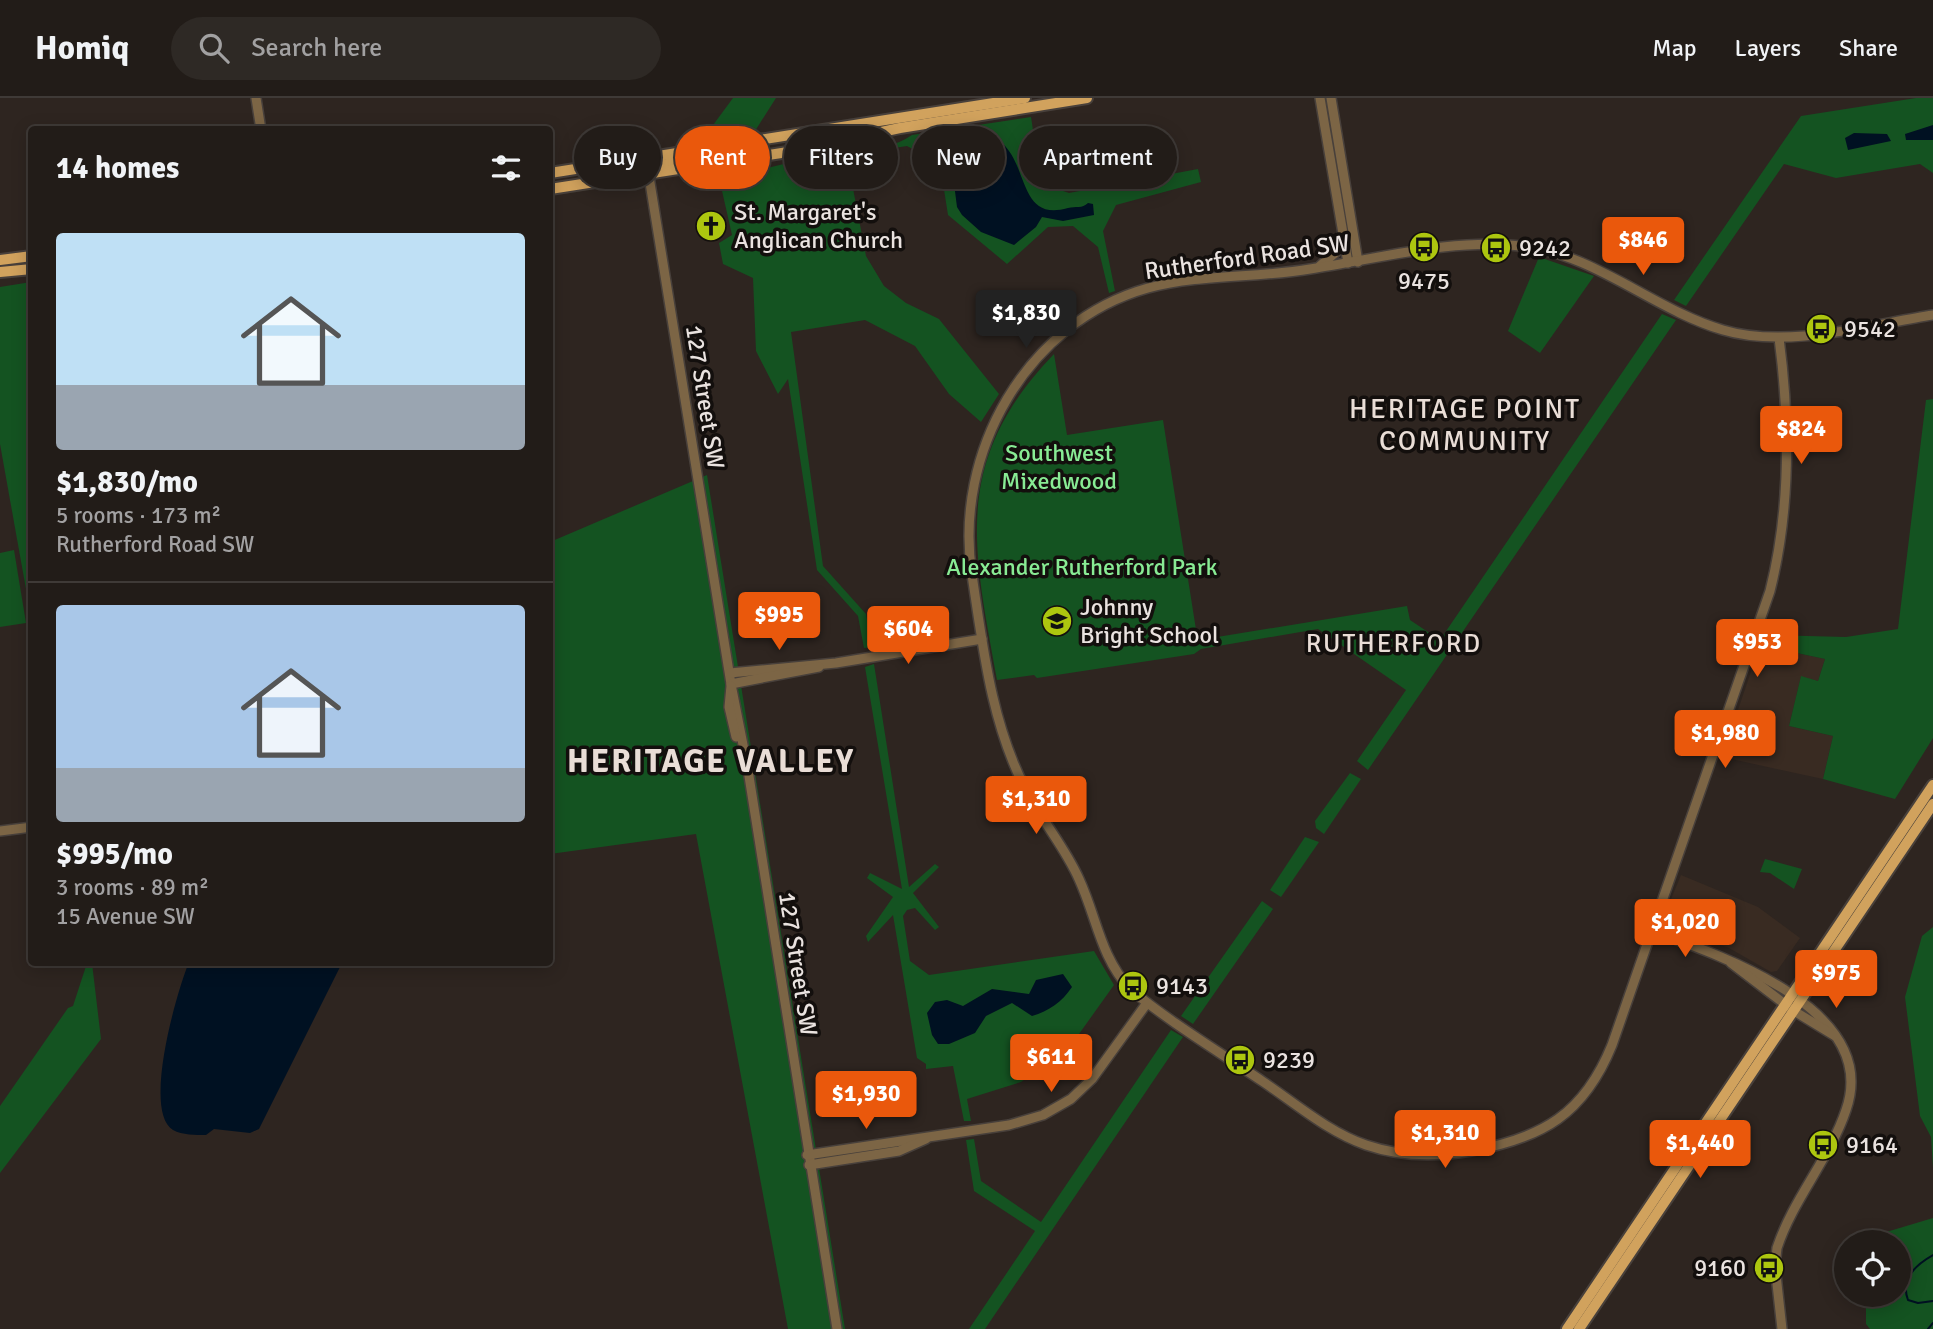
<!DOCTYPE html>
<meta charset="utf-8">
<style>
body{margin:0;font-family:Signika,sans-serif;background:#2e2925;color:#f1f3f6;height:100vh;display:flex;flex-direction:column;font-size:26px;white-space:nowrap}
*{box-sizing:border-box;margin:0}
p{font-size:23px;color:#a2a1a2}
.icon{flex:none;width:38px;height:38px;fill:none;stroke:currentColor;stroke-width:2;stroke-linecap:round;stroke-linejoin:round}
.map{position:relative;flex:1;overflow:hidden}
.panel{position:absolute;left:28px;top:28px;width:525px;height:840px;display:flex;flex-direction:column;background:#221c18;border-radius:7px;box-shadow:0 4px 18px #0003,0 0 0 2px #3f3a37}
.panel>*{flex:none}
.banner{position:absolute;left:574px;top:28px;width:665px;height:63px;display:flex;gap:14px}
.fabs{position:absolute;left:1834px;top:1132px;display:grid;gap:14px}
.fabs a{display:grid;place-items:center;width:77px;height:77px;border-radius:50%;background:#221c18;box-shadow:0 4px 18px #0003,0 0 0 2px #3f3a37;font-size:35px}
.price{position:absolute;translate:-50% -60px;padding:0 16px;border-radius:7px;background:#ea580c;color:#fff;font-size:23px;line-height:46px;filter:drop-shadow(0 2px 4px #0008)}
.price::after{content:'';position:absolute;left:50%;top:42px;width:21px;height:16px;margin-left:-10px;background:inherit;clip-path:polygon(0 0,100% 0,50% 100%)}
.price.current{background:#222;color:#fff}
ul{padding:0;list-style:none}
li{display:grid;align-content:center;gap:14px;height:371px;padding:0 28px}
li+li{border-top:2px solid #3f3a37}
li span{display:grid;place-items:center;height:217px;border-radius:7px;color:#555}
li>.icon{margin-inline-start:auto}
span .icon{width:126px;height:126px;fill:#fffc;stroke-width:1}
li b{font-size:30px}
h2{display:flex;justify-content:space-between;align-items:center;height:84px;padding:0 28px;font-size:30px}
.chip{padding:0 24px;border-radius:32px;background:#221c18;box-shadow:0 4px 18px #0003,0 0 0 2px #3f3a37;font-size:24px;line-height:63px}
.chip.current{background:#ea580c;color:#fff}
header{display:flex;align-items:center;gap:42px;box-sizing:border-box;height:98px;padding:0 35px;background:#221c18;border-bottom:2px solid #3f3a37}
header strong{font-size:33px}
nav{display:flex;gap:38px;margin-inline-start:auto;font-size:24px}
.search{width:490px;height:63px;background:#2e2925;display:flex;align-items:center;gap:18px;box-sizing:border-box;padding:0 24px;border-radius:38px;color:#a2a1a2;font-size:26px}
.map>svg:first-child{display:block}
.built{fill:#392b22}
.green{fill:#145321}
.water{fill:#012}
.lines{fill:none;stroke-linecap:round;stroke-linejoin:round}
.stream{stroke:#012;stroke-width:2}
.minor-casing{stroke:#48403b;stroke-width:12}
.major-casing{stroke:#48403b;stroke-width:14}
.minor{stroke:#7c6545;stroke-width:9}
.major{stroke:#d1a25d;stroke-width:10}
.labels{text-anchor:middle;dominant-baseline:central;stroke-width:7;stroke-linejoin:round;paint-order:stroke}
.poi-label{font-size:24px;fill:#eae3e0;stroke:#130f0d;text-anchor:start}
.street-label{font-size:24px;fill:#eae3e0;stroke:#130f0d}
.park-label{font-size:24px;fill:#88eb94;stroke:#130f0d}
.neighbourhood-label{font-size:26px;letter-spacing:2px;fill:#e9ddd6;stroke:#130f0d}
.quarter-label{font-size:28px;letter-spacing:2px;fill:#e9ddd6;stroke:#130f0d}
.district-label{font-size:32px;font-weight:bold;letter-spacing:2px;fill:#e9ddd6;stroke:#130f0d}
</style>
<header>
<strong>Homiq</strong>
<div class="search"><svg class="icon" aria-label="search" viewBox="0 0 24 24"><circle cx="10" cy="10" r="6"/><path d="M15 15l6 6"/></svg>Search here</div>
<nav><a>Map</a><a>Layers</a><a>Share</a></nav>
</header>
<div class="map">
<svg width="1933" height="1231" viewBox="0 0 1933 1231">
<rect width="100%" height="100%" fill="#2e2520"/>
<g class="built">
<path d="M1760,547L1825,561L1818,583L1801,579L1789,628L1833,638L1823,681L1722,659Z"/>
<path d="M1681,777L1758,809L1800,840L1777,873L1771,874L1729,850L1666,827L1664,818Z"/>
</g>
<g class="green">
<path d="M733,0H776L755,33L702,42Z"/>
<path d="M1916,0H1933V75L1920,66L1836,80L1784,66L1686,208L1674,202L1801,18Z"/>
<path d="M1031,19C1036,48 1036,86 1069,95L1198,71L1201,84L1116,107L1103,133L1115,193L1109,195L1098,149L1073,128L1048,129L1007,166L948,117L940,66L907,48L861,55L850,75L866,158L884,188L906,205L939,221L999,296L981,324L949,296L915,248L865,222L791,234L823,468L866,516L872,549L864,550L858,518L817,472L788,281L778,296L756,253L753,180L723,166L719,145L732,137L720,84L725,80L846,51C868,52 894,50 912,37Z"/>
<path d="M1539,159L1594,178L1540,255L1508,233Z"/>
<path d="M31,184H32L31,519L0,346V189Z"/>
<path d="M1662,216L1676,222L1368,672L1357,663L1406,592L1318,531L1201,551L1194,556L1037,580L1034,577L997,582C973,449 951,363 1054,256L1067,337L1163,322L1197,538L1205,541L1407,508L1410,522L1440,542Z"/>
<path d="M1933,301V640L1895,701L1823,681L1833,638L1789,628L1801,578L1818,583L1825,561L1760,547L1764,537L1846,539L1898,531L1926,302Z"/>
<path d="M707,377L845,1231H788L696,736L550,756V444Z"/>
<path d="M14,452L26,525L0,529V455Z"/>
<path d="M874,566L909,789L935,766L939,769L913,795L939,829L935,832L915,810L907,812L903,818L910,863L929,877L1094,853L1114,887L1069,950L1021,984L967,1001L971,1023H964L953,968L926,971V966L917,960L893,817L868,844L866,838L893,799L867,780L870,775L902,791L865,569Z"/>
<path d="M1350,675L1361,681L1324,736L1316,730L1315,723Z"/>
<path d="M1305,739L1319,744L1281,799L1270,792Z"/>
<path d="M1765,761L1802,771L1794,791L1770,775L1760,774Z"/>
<path d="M1262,803L1273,811L1193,926L1181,918Z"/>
<path d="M1933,829V1070L1931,1039L1920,1018L1905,899L1922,838Z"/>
<path d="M87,865H92L101,941L0,1075V1008L68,910L73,908Z"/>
<path d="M1171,932L1183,939L985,1231H969L1035,1133L974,1093L966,1042L974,1041L981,1083L1041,1124Z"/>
<path d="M1933,1120V1231H1870L1866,1226V1197H1899V1144H1877L1883,1135Z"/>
</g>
<g class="water">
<path d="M1933,27V42H1906L1905,36Z"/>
<path d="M1854,35L1887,36L1891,43L1848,52L1845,40Z"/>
<path d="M1002,45C1029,69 1019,124 1068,110C1076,108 1082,111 1088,105L1093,106L1094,117L1063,123L1042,119L1036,129L1014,147L981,134L962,117L957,109L951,62L958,55L974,56Z"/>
<path d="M189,864L342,865L259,1031L250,1035L214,1031L206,1037C196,1037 182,1037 173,1032C142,1013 177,893 189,864Z"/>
<path d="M1063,876L1072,889C1062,904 1049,913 1032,918L1012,905L986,918L975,935L949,946H938L932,937L927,915L935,904L947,902L963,908L992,891L1029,896L1036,882Z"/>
</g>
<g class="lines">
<g class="stream">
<path d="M1933,1157C1915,1167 1900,1181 1908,1202L1918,1205L1933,1203"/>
<path d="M1928,1231L1933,1225"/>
</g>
<g class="minor-casing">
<g id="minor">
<path d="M256,0L261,32"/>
<path d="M1320,0L1348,165"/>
<path d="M1331,0L1358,164"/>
<path d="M646,60L731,586L748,672L837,1231"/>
<path d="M1320,168L1336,154L1341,138"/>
<path d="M1779,240C1790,324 1791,410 1770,493L1612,947C1584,1016 1543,1040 1471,1053C1435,1059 1401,1059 1366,1047C1328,1034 1295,1005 1262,983C1218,953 1171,925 1130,891C1100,858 1097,820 1079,781C1065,749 1041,722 1025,690C991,624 983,549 972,477C953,356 1026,224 1148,190C1200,176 1257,180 1310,171C1378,161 1452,140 1521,148C1596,156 1652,211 1723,232C1786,251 1869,227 1933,217"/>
<path d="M730,575L836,565L982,541"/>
<path d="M731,586L819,569"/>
<path d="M731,588L729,609L736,639"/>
<path d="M0,733L32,729"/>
<path d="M1652,833C1723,858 1881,912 1846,1012C1830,1060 1793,1101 1777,1150L1775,1168L1782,1231"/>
<path d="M1731,865L1794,913L1835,938"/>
<path d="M807,1057L1009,1027L1043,1017L1071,1001L1092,981L1147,905"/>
<path d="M809,1067L899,1053L926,1041"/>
</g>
</g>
<g class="major-casing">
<g id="major">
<path d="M659,68L694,59"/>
<path d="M550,75L1025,0"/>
<path d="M550,91L788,54L900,30L1087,0"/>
<path d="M0,162L32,158"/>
<path d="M0,174L32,171"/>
<path d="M1567,1231L1933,687"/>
<path d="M1579,1231L1933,706"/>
</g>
</g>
<use href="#minor" class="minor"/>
<use href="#major" class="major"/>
</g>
<defs>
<g id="church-disc" transform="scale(1.575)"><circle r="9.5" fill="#adc60f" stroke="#130f0d"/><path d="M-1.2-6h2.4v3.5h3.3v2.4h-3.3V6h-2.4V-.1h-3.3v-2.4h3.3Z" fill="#111"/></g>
<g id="bus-disc" transform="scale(1.575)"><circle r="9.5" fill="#adc60f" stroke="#130f0d"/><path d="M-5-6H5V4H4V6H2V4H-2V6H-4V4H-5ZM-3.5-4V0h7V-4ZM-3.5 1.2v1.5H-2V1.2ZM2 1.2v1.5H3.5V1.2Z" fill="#111"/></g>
<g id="school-disc" transform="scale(1.575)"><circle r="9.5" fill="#adc60f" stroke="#130f0d"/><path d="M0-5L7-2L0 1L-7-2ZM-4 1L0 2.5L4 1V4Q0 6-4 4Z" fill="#111"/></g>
</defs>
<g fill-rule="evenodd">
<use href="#church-disc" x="711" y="128"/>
<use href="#bus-disc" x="1424" y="149"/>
<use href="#bus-disc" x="1496" y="150"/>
<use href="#bus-disc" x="1821" y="231"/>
<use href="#school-disc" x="1057" y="523"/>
<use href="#bus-disc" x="1133" y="888"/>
<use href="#bus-disc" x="1240" y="962"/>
<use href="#bus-disc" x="1823" y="1047"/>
<use href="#bus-disc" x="1769" y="1170"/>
</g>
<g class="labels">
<g class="poi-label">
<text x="734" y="114">St. Margaret's<tspan x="734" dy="28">Anglican Church</tspan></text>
<text x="1519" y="150">9242</text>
<text x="1424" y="183" text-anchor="middle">9475</text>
<text x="1844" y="231">9542</text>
<text x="1080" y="509">Johnny<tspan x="1080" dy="28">Bright School</tspan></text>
<text x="1156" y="888">9143</text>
<text x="1263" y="962">9239</text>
<text x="1846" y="1047">9164</text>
<text x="1746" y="1170" text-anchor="end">9160</text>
</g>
<g class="street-label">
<text transform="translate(1247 159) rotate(-8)">Rutherford Road SW</text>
<text transform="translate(705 299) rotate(81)">127 Street SW</text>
<text transform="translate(798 866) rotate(81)">127 Street SW</text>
</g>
<g class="park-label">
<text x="1059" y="355">Southwest<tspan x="1059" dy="28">Mixedwood</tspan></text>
<text x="1082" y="469">Alexander Rutherford Park</text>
</g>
<g class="neighbourhood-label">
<text x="1394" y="546">RUTHERFORD</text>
</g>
<g class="quarter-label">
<text x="1465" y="311">HERITAGE POINT<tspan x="1465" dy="32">COMMUNITY</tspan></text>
</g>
<g class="district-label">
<text x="711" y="663">HERITAGE VALLEY</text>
</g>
</g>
</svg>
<div class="fabs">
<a><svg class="icon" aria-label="locate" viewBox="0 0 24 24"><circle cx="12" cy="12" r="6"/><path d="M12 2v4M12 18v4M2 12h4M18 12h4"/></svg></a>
</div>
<b class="price" style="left:1643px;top:179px">$846</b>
<b class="price current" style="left:1026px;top:252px">$1,830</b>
<b class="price" style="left:1801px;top:368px">$824</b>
<b class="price" style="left:779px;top:554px">$995</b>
<b class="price" style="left:908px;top:568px">$604</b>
<b class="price" style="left:1757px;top:581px">$953</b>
<b class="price" style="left:1725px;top:672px">$1,980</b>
<b class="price" style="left:1036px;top:738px">$1,310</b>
<b class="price" style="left:1685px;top:861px">$1,020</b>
<b class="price" style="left:1836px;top:912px">$975</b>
<b class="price" style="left:1051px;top:996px">$611</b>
<b class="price" style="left:866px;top:1033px">$1,930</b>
<b class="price" style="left:1445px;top:1072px">$1,310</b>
<b class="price" style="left:1700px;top:1082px">$1,440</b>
<div class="banner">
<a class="chip">Buy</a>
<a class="chip current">Rent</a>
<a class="chip">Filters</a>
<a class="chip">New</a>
<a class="chip">Apartment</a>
</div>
<section class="panel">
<h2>14 homes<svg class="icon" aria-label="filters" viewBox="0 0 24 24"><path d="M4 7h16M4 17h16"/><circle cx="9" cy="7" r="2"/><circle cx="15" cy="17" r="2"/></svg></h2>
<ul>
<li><span style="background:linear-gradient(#bfe0f5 70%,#9aa5b1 0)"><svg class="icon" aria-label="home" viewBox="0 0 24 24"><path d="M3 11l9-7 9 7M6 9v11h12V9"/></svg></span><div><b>$1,830/mo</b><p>5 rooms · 173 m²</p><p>Rutherford Road SW</p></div></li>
<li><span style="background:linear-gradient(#a9c7e8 75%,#9aa5b1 0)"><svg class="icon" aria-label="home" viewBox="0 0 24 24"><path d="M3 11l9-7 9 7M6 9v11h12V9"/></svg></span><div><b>$995/mo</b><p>3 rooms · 89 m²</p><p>15 Avenue SW</p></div></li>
</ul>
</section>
</div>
